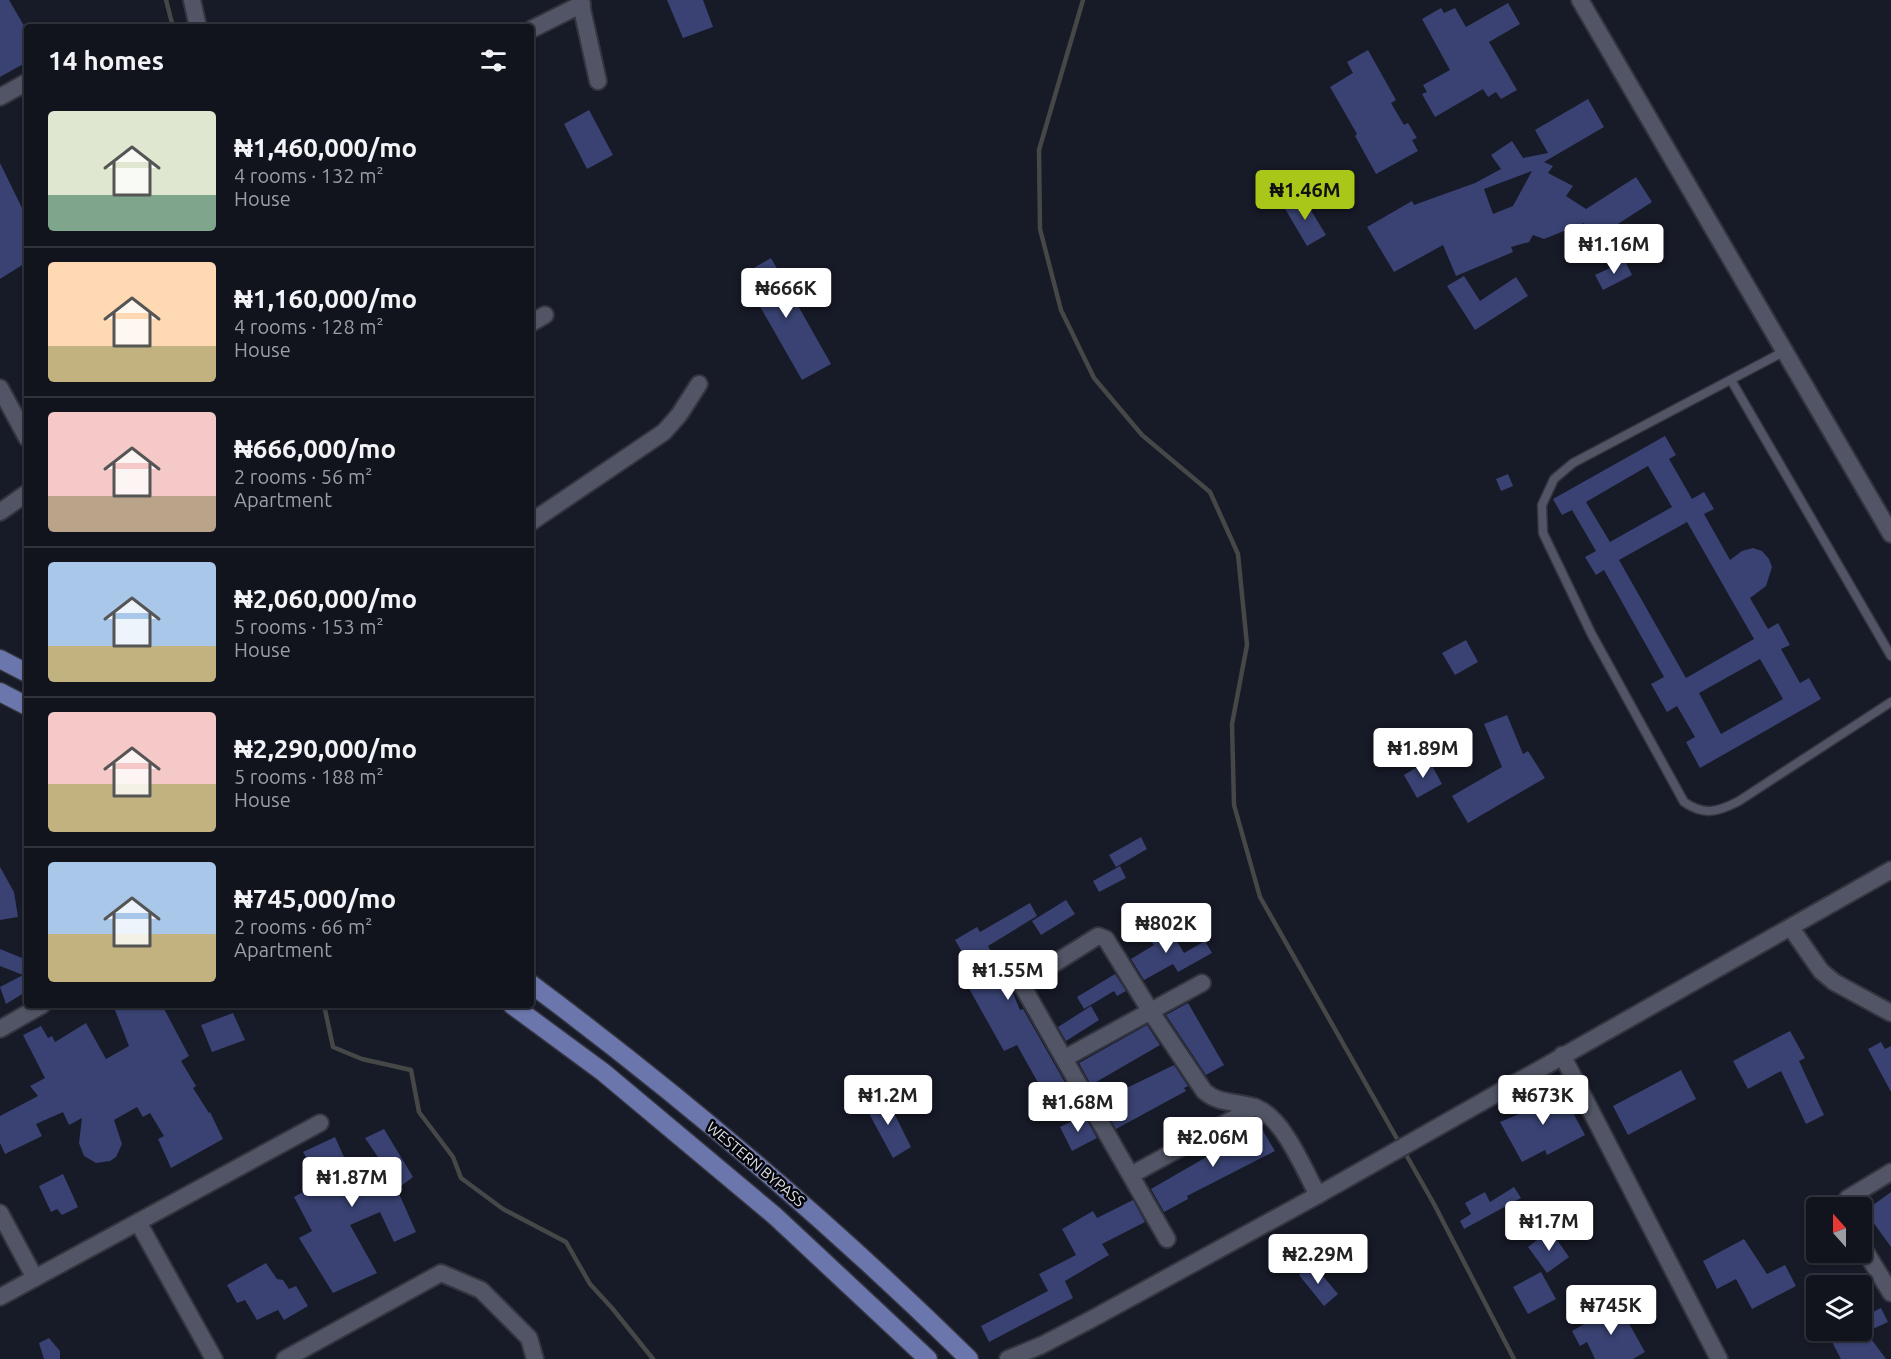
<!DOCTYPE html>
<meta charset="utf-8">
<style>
body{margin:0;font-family:Ubuntu,sans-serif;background:#1e212a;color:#f1f3f6;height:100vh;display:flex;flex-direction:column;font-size:22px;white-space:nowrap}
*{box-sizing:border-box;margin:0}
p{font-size:20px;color:#9c9ea4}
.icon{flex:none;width:33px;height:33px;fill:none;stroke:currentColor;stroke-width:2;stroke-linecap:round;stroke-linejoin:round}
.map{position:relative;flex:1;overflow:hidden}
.sheet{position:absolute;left:24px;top:24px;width:510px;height:984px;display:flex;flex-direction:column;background:#11141d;border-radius:6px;box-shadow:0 2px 4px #0004,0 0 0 2px #30333b}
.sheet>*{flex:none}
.needle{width:39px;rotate:339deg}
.buttons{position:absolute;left:1806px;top:1197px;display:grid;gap:12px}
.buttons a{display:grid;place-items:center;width:66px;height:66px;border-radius:6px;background:#11141d;box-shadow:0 2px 4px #0004,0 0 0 2px #30333b;font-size:30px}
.price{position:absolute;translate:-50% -51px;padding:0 14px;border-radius:6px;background:#fff;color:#222;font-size:20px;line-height:39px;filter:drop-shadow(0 2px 3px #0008)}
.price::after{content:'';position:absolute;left:50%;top:36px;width:18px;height:14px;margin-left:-9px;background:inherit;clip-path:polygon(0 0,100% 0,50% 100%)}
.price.on{background:#a9c719;color:#111}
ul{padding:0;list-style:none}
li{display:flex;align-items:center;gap:18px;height:150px;padding:0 24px}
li+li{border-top:2px solid #30333b}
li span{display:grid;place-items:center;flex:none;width:168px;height:120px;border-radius:6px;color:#555}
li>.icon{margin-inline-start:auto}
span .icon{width:72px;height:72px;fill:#fffc;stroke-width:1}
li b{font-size:26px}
h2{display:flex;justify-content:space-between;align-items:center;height:72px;padding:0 24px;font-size:26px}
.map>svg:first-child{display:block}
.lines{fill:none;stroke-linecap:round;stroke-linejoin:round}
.stream{stroke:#454846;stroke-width:4.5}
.building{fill:#394272;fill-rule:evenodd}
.service-casing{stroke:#34353f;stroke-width:11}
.minor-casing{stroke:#34353f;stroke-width:20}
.primary-casing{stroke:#34353f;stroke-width:21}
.service{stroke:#515565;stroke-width:8}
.minor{stroke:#515565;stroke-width:16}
.primary{stroke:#6b77ac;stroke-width:18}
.labels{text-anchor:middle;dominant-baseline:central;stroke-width:5;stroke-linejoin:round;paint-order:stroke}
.street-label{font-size:15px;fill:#dee0ea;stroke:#05050a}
</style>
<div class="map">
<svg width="1891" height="1359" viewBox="0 0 1891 1359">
<rect width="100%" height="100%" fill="#171a27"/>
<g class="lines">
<g class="stream">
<path d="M166,0L173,27"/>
<path d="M1083,0L1039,150L1040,229L1061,310L1094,378L1142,435L1210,492L1238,554L1247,645L1232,724L1234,805L1260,897L1434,1204L1514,1359"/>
<path d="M324,1005L333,1047L362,1059L411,1070L419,1112L453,1157L461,1178L503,1209L566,1242L590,1284L612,1308L653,1359"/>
</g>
</g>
<g class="building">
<path d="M0,0H9L27,31V62L0,77Z"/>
<path d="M667,0H703L713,27L683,38Z"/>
<path d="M1508,3L1520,24L1489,42L1517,90L1501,99L1496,92L1488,97L1483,89L1435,117L1422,94L1427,92L1423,85L1450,70L1422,19L1441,8L1444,13L1455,8L1466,27Z"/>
<path d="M1368,50L1396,100L1391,103L1404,125L1408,123L1417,138L1412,140L1418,151L1376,174L1355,136L1357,134L1330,87L1353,73L1347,62Z"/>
<path d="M1588,99L1604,127L1544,162L1553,166L1548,173L1573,186L1566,196L1586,209L1636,177L1652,202L1593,240L1584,223L1544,239L1533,235L1529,242L1511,247L1513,252L1456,276L1443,245L1394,272L1367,227L1412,201L1414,205L1475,183L1501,169L1491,155L1512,141L1523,158L1548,153L1535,130ZM1532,171L1513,206L1493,214L1484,189Z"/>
<path d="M589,110L613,155L587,169L564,124Z"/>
<path d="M0,163L23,210L27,208V262L0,279Z"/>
<path d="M1302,196L1326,235L1307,246L1284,207Z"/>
<path d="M771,258L831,364L802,380L742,275Z"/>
<path d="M1625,261L1632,275L1603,290L1595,275Z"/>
<path d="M1464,276L1480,301L1516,277L1528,296L1475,330L1447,286Z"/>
<path d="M1665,436L1676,455L1669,459L1692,499L1704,492L1714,509L1704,514L1730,560L1742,551L1753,548L1762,551L1769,559L1772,567L1766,586L1750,598L1768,629L1778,623L1790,645L1781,649L1800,683L1809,678L1821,699L1700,768L1686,742L1695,737L1677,706L1667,712L1651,684L1664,677L1604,570L1596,575L1585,557L1596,551L1572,510L1562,515L1553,499ZM1648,466L1672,507L1610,542L1586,502ZM1687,522L1754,639L1686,678L1619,560ZM1760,659L1783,699L1721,734L1699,693Z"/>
<path d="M1508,474L1513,486L1501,491L1496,479Z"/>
<path d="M1466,640L1478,662L1455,675L1442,653Z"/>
<path d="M1507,715L1523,754L1528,751L1545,778L1468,823L1452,796L1502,767L1484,724Z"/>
<path d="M1429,760L1442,784L1417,798L1404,775Z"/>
<path d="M1141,837L1147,849L1116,867L1109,855Z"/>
<path d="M1120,866L1126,878L1099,892L1093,881Z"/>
<path d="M0,867L14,892L18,917L0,920Z"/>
<path d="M1066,900L1075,914L1041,935L1032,921Z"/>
<path d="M1030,903L1037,916L988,946L1007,979L1020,1010L1023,1009L1067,1086L1062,1089L1066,1096L1053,1103L1049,1096L1046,1097L1017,1045L1004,1051L967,985L978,979L955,940L977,927L980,932Z"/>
<path d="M1155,921L1167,938L1173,935L1184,953L1205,941L1212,953L1178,972L1173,964L1144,980L1131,959L1154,945L1143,930Z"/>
<path d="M0,949L27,960V991L6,1004L0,987L23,975L0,966Z"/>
<path d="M1115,974L1126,991L1117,996L1114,991L1084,1009L1077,997Z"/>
<path d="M1188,1003L1224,1065L1206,1075L1166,1015Z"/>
<path d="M113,1005H162L189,1056L181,1061L196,1086L193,1088L209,1113L210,1112L223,1139L171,1168L158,1139L164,1136L150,1113L143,1117L137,1107L114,1120L122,1144L116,1157L110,1161L96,1163L84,1156L79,1143L82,1118L69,1125L63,1112L36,1124L42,1136L5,1154L0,1143V1116L38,1096L30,1086L45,1078L23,1035L41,1026L48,1038L52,1036L55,1042L86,1023L106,1059L129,1046Z"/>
<path d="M1091,1006L1099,1020L1066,1041L1058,1027Z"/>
<path d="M233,1013L245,1040L212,1052L201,1025Z"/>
<path d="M1147,1025L1160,1045L1091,1085L1079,1063Z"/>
<path d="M1790,1031L1805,1058L1799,1061L1824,1115L1806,1124L1781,1071L1748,1089L1733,1061Z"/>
<path d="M1881,1042L1885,1049L1891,1046V1092L1868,1049Z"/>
<path d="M1174,1065L1188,1086L1184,1088L1186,1091L1116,1129L1100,1101Z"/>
<path d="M1681,1070L1696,1099L1628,1135L1613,1106Z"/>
<path d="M1559,1087L1585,1135L1547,1155L1545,1150L1522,1162L1500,1122L1524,1112L1521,1107Z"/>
<path d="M884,1093L911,1147L893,1158L865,1106Z"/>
<path d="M1084,1115L1097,1138L1072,1151L1060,1127Z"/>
<path d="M1260,1126L1275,1151L1187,1196L1188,1199L1164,1212L1151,1189Z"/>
<path d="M384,1129L413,1177L397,1189L416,1232L394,1242L380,1212L350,1225L377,1273L333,1293L299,1238L312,1231L294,1197L321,1182L303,1152L335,1137L352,1175L380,1160L365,1138Z"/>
<path d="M63,1174L78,1207L62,1215L57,1209L51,1212L39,1186Z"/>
<path d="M1514,1187L1521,1198L1464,1229L1460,1221L1471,1214L1465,1203L1485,1192L1490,1202Z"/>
<path d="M1891,1192V1247L1865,1211Z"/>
<path d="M1133,1200L1145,1222L1102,1244L1109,1255L1065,1281L1073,1298L989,1342L981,1326L1048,1291L1039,1274L1076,1255L1062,1229L1093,1211L1097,1218Z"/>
<path d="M1550,1230L1569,1257L1547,1273L1528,1247Z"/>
<path d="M1744,1239L1767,1274L1785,1265L1796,1286L1752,1309L1736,1279L1717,1289L1703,1261Z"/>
<path d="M266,1263L277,1279L283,1280L289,1289L296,1286L308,1306L284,1320L278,1310L257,1320L245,1300L237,1303L227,1285Z"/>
<path d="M1312,1263L1338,1294L1324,1306L1299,1275Z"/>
<path d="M1541,1272L1556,1299L1528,1314L1513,1287Z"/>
<path d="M1623,1302L1632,1318L1627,1320L1645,1352L1633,1359H1595L1587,1342L1580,1346L1572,1331Z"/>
<path d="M1881,1308L1888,1322L1866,1332L1886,1359H1841L1831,1340L1835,1337L1831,1330H1862V1317Z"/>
<path d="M49,1338L60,1351V1359H44L39,1343Z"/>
</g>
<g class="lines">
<g class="service-casing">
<g id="service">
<path d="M1785,351L1573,463L1554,479L1542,505L1543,533L1591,633L1684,802C1704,816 1718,812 1739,801L1891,702"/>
<path d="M1731,380L1891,656"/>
</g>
</g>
<g class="minor-casing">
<g id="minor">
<path d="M192,0L198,27"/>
<path d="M580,0L598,81"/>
<path d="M1580,0L1891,534"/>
<path d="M532,29L582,4"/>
<path d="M0,97L27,82"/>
<path d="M531,323L545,315"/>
<path d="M0,388L27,438"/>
<path d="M0,512L27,493"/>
<path d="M531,522L664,432L679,415L699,384"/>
<path d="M1791,928L1821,971L1834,982L1891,1013"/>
<path d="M0,1029L42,1005"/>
<path d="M1562,1055L1719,1359"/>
<path d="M1065,1058L1202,983"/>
<path d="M1131,1175L1255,1107"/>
<path d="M1842,1208L1848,1198L1891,1172"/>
<path d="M0,1213L35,1278"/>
<path d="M138,1222L214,1359"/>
<path d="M1167,1239L1023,987L1028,980L1098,936L1106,939L1151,1012L1204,1091C1219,1105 1239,1101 1257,1108C1284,1119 1304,1170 1318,1195"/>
<path d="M1862,1246L1891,1293"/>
<path d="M0,1297L320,1123"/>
<path d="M285,1359L441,1273L481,1290L529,1338L535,1359"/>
<path d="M1008,1359L1042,1345L1090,1320L1318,1195L1891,870"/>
</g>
</g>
<g class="primary-casing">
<g id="primary">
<path d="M0,659L27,673"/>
<path d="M0,692L27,706"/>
<path d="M531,984C685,1099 832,1224 969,1359"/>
<path d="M512,1005L603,1072L775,1216L928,1359"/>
</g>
</g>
<use href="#service" class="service"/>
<use href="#minor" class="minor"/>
<use href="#primary" class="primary"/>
</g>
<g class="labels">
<g class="street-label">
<text transform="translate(756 1164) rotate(40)">WESTERN BYPASS</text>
</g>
</g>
</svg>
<div class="buttons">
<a><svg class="needle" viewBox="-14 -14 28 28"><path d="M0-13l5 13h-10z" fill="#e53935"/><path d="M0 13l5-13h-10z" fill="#9c9ea4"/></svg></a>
<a><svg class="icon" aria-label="layers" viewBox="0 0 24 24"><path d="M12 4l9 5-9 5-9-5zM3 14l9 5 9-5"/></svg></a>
</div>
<b class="price on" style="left:1305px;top:221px">₦1.46M</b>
<b class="price" style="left:1614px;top:275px">₦1.16M</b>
<b class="price" style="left:786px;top:319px">₦666K</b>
<b class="price" style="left:1423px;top:779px">₦1.89M</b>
<b class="price" style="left:1166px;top:954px">₦802K</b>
<b class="price" style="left:1008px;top:1001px">₦1.55M</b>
<b class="price" style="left:888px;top:1126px">₦1.2M</b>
<b class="price" style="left:1543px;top:1126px">₦673K</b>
<b class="price" style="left:1078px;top:1133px">₦1.68M</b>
<b class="price" style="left:1213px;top:1168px">₦2.06M</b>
<b class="price" style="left:352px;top:1208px">₦1.87M</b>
<b class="price" style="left:1549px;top:1252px">₦1.7M</b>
<b class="price" style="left:1318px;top:1285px">₦2.29M</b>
<b class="price" style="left:1611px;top:1336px">₦745K</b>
<section class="sheet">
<h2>14 homes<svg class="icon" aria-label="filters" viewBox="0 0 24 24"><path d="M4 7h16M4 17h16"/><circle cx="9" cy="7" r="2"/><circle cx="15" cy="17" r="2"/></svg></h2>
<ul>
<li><span style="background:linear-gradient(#dfe7d0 70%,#7fa58c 0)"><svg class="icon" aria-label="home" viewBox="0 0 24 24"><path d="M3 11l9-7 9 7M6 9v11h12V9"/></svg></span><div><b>₦1,460,000/mo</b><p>4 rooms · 132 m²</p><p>House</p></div></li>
<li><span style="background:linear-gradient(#ffd9b3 70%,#c2b280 0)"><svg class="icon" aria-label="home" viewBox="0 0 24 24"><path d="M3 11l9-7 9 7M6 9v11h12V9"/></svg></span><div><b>₦1,160,000/mo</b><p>4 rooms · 128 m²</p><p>House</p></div></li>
<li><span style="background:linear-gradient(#f6c9c9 70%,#b9a48a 0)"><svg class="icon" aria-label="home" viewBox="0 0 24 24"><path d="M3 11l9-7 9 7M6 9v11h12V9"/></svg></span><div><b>₦666,000/mo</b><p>2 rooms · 56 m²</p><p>Apartment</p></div></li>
<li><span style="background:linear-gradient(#a9c7e8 70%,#c2b280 0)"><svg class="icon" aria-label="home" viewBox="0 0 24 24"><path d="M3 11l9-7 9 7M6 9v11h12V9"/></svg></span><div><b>₦2,060,000/mo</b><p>5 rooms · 153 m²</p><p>House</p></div></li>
<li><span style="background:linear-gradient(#f6c9c9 60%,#c2b280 0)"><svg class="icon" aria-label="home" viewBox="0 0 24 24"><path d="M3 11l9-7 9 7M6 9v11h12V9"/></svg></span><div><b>₦2,290,000/mo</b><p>5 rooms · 188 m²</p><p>House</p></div></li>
<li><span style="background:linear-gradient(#a9c7e8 60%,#c2b280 0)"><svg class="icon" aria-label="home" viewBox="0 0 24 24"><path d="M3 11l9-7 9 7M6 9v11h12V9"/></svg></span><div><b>₦745,000/mo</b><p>2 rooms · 66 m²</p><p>Apartment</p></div></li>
</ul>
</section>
</div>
